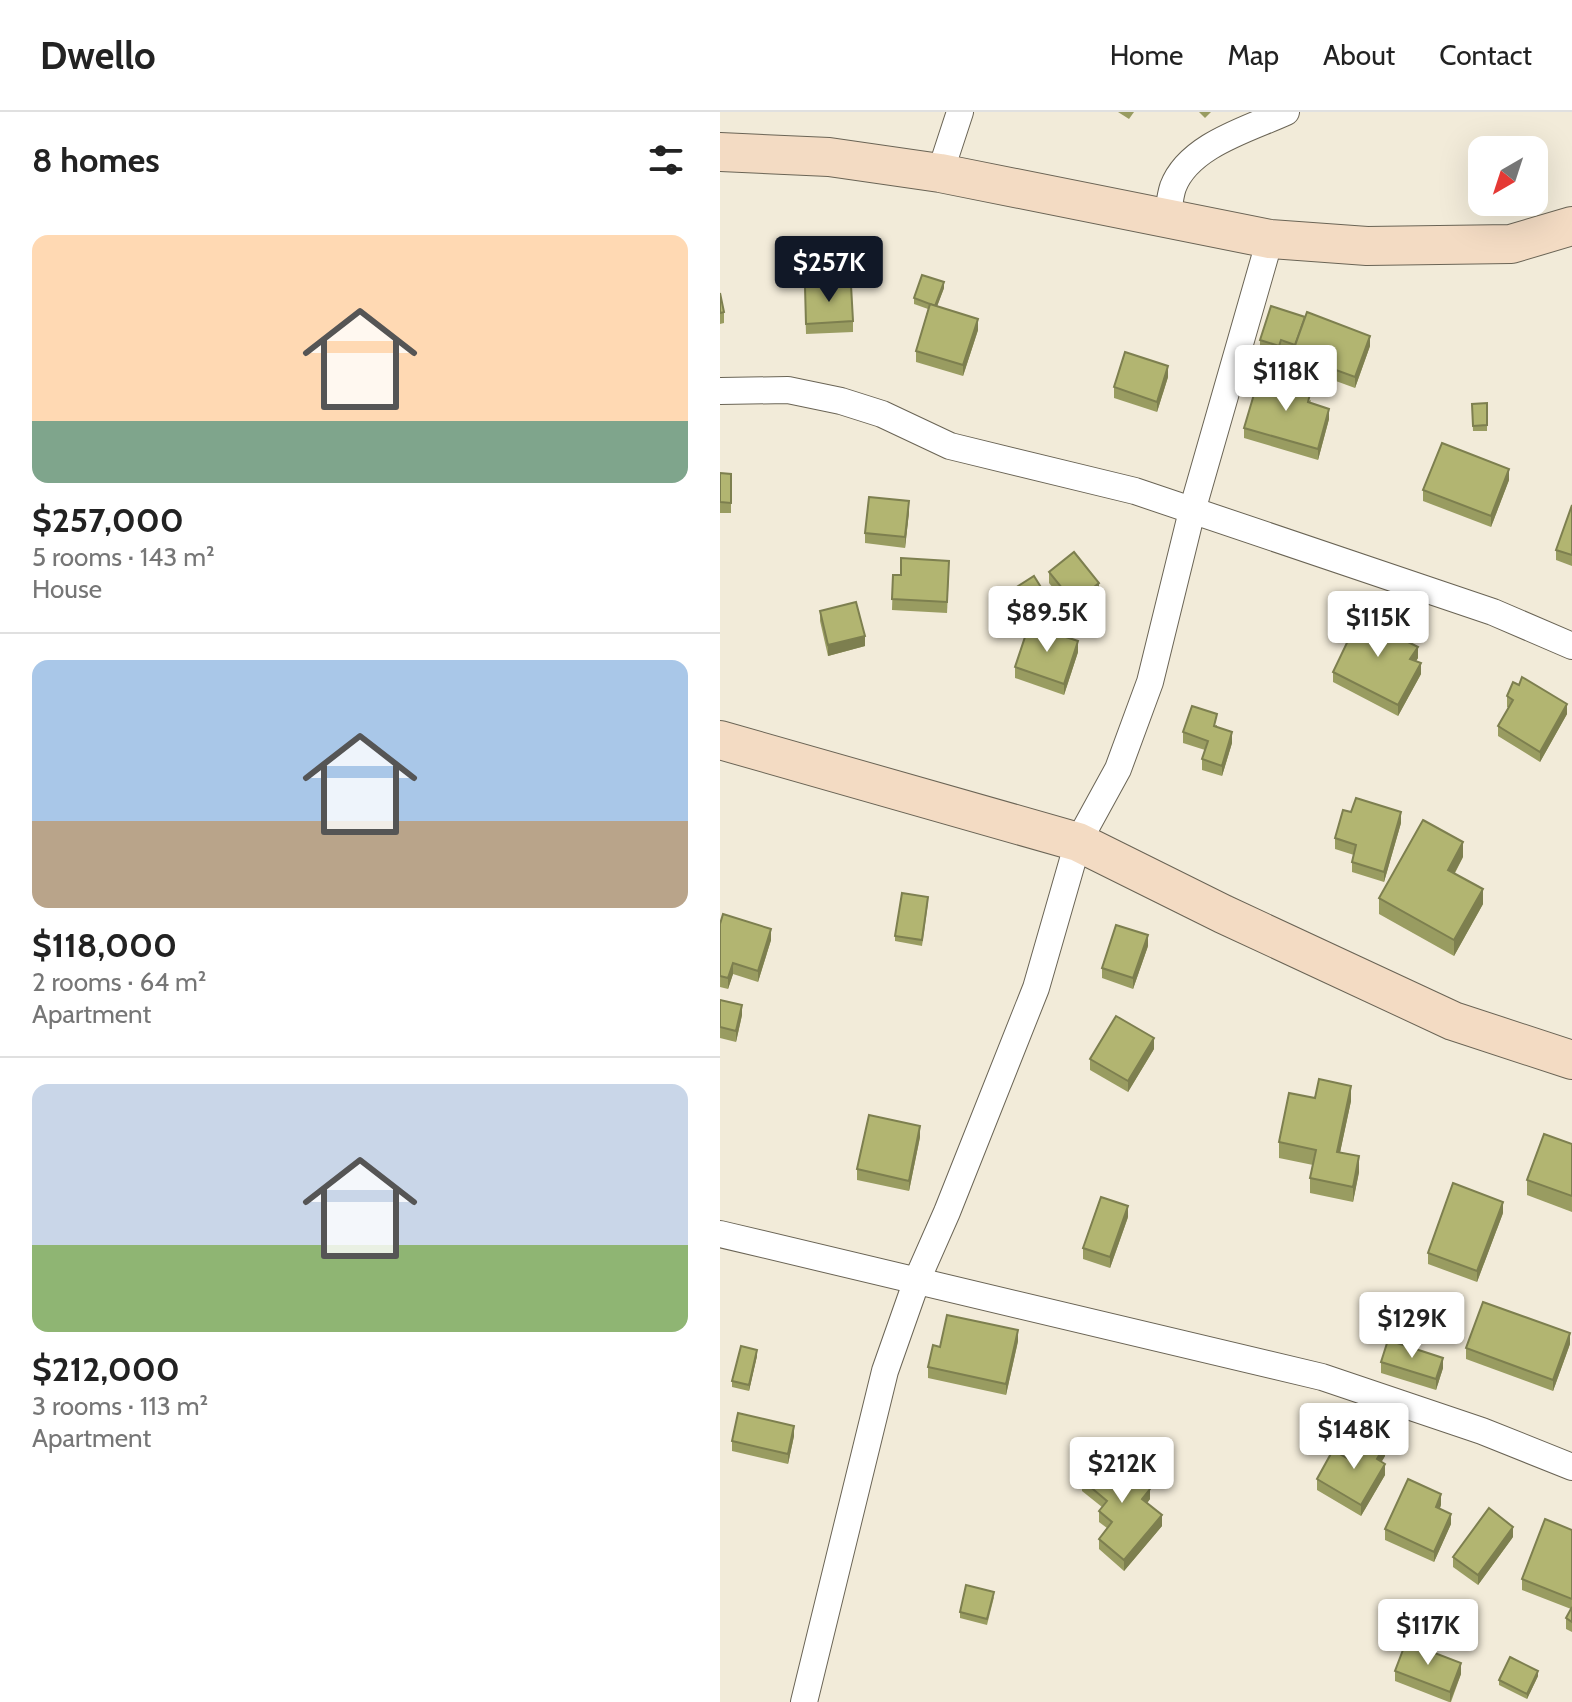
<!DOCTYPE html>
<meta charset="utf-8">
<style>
body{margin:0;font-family:Cabin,sans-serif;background:#f6f6f6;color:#222;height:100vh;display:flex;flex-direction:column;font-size:30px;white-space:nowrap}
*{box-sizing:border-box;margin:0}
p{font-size:26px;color:#767676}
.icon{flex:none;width:44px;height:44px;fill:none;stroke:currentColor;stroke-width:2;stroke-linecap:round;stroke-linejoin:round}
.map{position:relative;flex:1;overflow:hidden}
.details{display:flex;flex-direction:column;background:#fff;width:720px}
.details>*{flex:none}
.needle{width:52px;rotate:219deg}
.buttons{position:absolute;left:748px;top:24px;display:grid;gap:16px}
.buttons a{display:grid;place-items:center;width:80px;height:80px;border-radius:16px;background:#fff;box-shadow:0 8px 32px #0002;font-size:40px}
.price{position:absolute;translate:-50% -68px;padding:0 18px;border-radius:8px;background:#fff;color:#222;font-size:26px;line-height:52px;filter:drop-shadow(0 2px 4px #0008)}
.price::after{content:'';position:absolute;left:50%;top:48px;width:24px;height:18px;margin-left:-12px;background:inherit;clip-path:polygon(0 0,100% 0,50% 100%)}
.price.on{background:#111827;color:#fff}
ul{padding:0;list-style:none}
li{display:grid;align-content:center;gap:16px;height:424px;padding:0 32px}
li+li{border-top:2px solid #e0e0e0}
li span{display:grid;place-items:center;height:248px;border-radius:16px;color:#555}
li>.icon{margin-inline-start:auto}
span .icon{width:144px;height:144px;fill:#fffc;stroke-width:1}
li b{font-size:34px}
h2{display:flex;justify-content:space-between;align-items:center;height:96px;padding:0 32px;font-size:34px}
header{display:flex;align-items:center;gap:48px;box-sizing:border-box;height:112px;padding:0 40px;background:#fff;border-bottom:2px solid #e0e0e0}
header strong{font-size:38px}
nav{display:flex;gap:44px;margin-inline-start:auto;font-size:28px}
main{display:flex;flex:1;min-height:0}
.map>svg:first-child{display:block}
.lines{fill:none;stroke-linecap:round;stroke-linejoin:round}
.street-casing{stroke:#6a6455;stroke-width:28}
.secondary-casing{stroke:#6a6455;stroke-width:40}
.street{stroke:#fff;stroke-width:26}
.secondary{stroke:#f3dbc3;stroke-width:38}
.wall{fill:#999c61}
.shaded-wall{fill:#7d7f4f}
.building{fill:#b2b571;stroke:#7d7f4f;stroke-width:2}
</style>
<header>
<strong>Dwello</strong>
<nav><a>Home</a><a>Map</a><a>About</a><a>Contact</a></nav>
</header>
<main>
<section class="details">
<h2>8 homes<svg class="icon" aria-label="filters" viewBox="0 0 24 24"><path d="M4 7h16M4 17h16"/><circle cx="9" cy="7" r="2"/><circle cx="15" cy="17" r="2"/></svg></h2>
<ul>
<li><span style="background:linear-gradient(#ffd9b3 75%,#7fa58c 0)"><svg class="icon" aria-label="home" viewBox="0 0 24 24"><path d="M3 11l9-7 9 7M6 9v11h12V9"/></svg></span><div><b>$257,000</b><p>5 rooms · 143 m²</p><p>House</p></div></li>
<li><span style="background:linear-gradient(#a9c7e8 65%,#b9a48a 0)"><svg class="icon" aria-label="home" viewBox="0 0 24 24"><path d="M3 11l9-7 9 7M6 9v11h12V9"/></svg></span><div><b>$118,000</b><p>2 rooms · 64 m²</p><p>Apartment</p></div></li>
<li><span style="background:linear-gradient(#c9d6e8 65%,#8fb573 0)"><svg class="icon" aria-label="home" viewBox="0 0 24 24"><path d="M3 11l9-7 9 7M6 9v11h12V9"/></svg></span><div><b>$212,000</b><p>3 rooms · 113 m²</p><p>Apartment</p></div></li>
</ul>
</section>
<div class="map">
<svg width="852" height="1590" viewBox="0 0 852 1590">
<rect width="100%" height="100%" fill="#f2ebd9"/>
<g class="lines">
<g class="street-casing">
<g id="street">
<path d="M220,61L240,0"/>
<path d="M447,106C449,96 450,84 453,75C469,33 529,17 566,0"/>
<path d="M0,279L68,278L121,289L162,302L230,334L415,379L773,500L852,534"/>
<path d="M0,1122L602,1265L762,1319L852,1355"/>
<path d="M84,1590L165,1259L197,1168L227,1100L316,876L358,730L398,657L430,570L472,399L550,127"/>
</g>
</g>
<g class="secondary-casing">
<g id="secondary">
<path d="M0,40L109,45L220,61L550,127L647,134L791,132L852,114"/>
<path d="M0,628L358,730L503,802L733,909L852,948"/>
</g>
</g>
<use href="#street" class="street"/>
<use href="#secondary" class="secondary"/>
</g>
<g class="wall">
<path d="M398,0H414L409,7Z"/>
<path d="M479,0H491L485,6Z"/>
<path d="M224,176L217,194L258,218L243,264L196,250V239L208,197L194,192V186Z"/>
<path d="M0,181L4,200V211L0,212Z"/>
<path d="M85,186L133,209V220L86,222Z"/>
<path d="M540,228L650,234L635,276L572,253V242L573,238L561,234L559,239L540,233Z"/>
<path d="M448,265L437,300L394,286V275Z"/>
<path d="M591,288L590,291L609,307L598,348L524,326V316Z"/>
<path d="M767,291V319H753L752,292Z"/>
<path d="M0,361L11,362V401H0Z"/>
<path d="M789,368L771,415L703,389V378Z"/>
<path d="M852,393V454L836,448V438Z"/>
<path d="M189,400L185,436L145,431V421Z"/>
<path d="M229,459L227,501L172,498L173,463Z"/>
<path d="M329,460L379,481L354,502L329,471Z"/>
<path d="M276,488L327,490L289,514L276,493Z"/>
<path d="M100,499L145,534L108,544L100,509Z"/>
<path d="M666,514L664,518L698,546L696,549L701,562L678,604L613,570V560Z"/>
<path d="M358,540L344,583L295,566V555Z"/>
<path d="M799,573L847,602L820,650L778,624V614L789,596L787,595V584Z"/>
<path d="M497,613V615L512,631L502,664L482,658V647L485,638L463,631V620Z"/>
<path d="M681,711L664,770L632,760V750L634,743L615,737V726Z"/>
<path d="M743,745L735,761L763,792L734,844L659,802V786Z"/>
<path d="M208,791L202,834L175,829V824Z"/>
<path d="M0,812L51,828L38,870L13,862L8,877L0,875Z"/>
<path d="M428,834L413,877L382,866V856Z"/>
<path d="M0,888L22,903L16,930L0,926Z"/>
<path d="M434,937L408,980L370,958V947Z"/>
<path d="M595,986L631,989L620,1040L639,1060L633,1090L590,1081V1066L593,1053L559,1046V1030Z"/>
<path d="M200,1025L189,1079L137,1068V1057Z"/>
<path d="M852,1032V1100L807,1083V1068Z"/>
<path d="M783,1101L757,1170L708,1152V1141Z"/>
<path d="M408,1105L390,1156L363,1147V1136Z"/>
<path d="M298,1229L286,1283L208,1266V1255L220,1235Z"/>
<path d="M850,1232L833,1279L746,1247V1236Z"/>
<path d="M37,1244L29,1279L12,1275V1269Z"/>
<path d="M661,1250L723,1256L716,1278L661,1261Z"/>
<path d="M74,1324L68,1352L12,1339V1329Z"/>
<path d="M665,1344L661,1350L665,1363L641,1404L597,1378V1367L630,1348Z"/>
<path d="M362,1368L430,1387L427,1391L442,1414L404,1459L379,1437V1427L387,1416L379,1410V1399L382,1395L362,1379Z"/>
<path d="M721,1393L720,1396L731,1412L714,1450L665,1428V1417Z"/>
<path d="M852,1418V1520L846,1517V1506L851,1497L802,1478V1467Z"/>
<path d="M793,1425L758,1473L733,1455V1445Z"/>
<path d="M274,1485L267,1513L240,1506V1500Z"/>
<path d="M675,1559L741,1562L731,1590H729L675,1569Z"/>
<path d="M818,1564L807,1587L779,1573V1568Z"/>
</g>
<g class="shaded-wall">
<path d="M224,170V176L215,200V194Z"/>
<path d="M258,207V218L243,264V253Z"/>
<path d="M650,224V234L635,276V265Z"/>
<path d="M448,254V265L437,300V290Z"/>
<path d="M609,297V307L598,348V337Z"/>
<path d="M789,357V368L771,415V404Z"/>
<path d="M189,389V400L185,436V425Z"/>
<path d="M379,471V481L354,502V491Z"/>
<path d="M327,485V490L289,514V509Z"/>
<path d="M666,504V514L658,526V515Z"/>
<path d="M145,524V534L108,544V533Z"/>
<path d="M358,529V540L344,583V572Z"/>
<path d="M698,535V546L690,558V547Z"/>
<path d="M701,551V562L678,604V593Z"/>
<path d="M847,592V602L820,650V640Z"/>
<path d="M512,620V631L502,664V654Z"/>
<path d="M681,700V711L664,770V760Z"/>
<path d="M743,730V745L728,773V758Z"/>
<path d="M763,777V792L734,844V828Z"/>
<path d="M51,817V828L38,870V859Z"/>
<path d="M428,823V834L413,877V866Z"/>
<path d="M13,851V862L8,877V866Z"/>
<path d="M22,893V903L16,930V919Z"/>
<path d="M434,926V937L408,980V969Z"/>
<path d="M631,974V989L617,1055V1040Z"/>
<path d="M200,1014V1025L189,1079V1069Z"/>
<path d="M639,1044V1060L633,1090V1075Z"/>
<path d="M783,1090V1101L757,1170V1159Z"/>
<path d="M408,1094V1105L390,1156V1145Z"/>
<path d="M298,1218V1229L286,1283V1272Z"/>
<path d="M850,1221V1232L833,1279V1268Z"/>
<path d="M37,1238V1244L29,1279V1273Z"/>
<path d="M723,1246V1256L716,1278V1267Z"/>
<path d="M74,1314V1324L68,1352V1342Z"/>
<path d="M665,1333V1344L657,1358V1347Z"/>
<path d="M665,1352V1363L641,1404V1393Z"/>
<path d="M430,1377V1387L422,1398V1387Z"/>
<path d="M721,1382V1393L716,1405V1395Z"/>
<path d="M731,1402V1412L714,1450V1440Z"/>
<path d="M442,1403V1414L404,1459V1448Z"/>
<path d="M793,1415V1425L758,1473V1463Z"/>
<path d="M741,1551V1562L730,1590V1580Z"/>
<path d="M818,1559V1564L807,1587V1582Z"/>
</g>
<g class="building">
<path d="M202,163L224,170L215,194L194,186Z"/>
<path d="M131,173L133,209L86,212L85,175Z"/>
<path d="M0,181L4,200L0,201Z"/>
<path d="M210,192L258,207L243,253L196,239Z"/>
<path d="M551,194L585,205L575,233L561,228L559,234L540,228Z"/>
<path d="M587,200L650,224L635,265L572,242Z"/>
<path d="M405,240L448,254L437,290L394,275Z"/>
<path d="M540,262L591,278L588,290L609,297L598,337L524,316Z"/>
<path d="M767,291V313L753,314L752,292Z"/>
<path d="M722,331L789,357L771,404L703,378Z"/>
<path d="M0,361L11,362V391L0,390Z"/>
<path d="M149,385L189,389L185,425L145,421Z"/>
<path d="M852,393V443L836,438Z"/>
<path d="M354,440L379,471L354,491L329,460Z"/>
<path d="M181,446L229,449L227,490L172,487L173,463H181Z"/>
<path d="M314,464L327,485L289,509L276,488Z"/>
<path d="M136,490L145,524L108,533L100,499Z"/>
<path d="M644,495L666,504L658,515L698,535L690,547L701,551L678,593L613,560Z"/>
<path d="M309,513L358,529L344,572L295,555Z"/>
<path d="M802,565L847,592L820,640L778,614L793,588L787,584L793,570L799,573Z"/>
<path d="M472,594L497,602L494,614L512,620L502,654L482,647L488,629L463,620Z"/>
<path d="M636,686L681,700L664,760L632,750L636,733L615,726L623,698L631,700Z"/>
<path d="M703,708L743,730L728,758L763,777L734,828L659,786Z"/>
<path d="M182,781L208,785L202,828L175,824Z"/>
<path d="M3,802L51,817L38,859L13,851L8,866L0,864V812Z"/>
<path d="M396,813L428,823L413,866L382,856Z"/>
<path d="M0,888L22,893L16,919L0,915Z"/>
<path d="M396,904L434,926L408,969L370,947Z"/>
<path d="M599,967L631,974L617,1040L639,1044L633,1075L590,1066L596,1038L559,1030L569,981L595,986Z"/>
<path d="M149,1003L200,1014L189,1069L137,1057Z"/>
<path d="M824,1022L852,1032V1084L807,1068Z"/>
<path d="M733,1071L783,1090L757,1159L708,1141Z"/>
<path d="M381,1085L408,1094L390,1145L363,1136Z"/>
<path d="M763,1190L850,1221L833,1268L746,1236Z"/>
<path d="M227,1203L298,1218L286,1272L208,1255L213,1233L220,1235Z"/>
<path d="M668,1228L723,1246L716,1267L661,1250Z"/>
<path d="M21,1234L37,1238L29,1273L12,1269Z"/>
<path d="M18,1301L74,1314L68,1342L12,1329Z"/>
<path d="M646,1323L665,1333L657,1347L665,1352L641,1393L597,1367L613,1338L630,1348Z"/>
<path d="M386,1340L430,1377L422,1387L442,1403L404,1448L379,1427L392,1410L379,1399L387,1389L362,1368Z"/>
<path d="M688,1367L721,1382L716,1395L731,1402L714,1440L665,1417Z"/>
<path d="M769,1396L793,1415L758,1463L733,1445Z"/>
<path d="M825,1407L852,1418V1487L802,1467Z"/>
<path d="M246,1473L274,1480L267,1507L240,1500Z"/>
<path d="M852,1495V1510L846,1506Z"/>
<path d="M686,1530L741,1551L730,1580L675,1559Z"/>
<path d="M790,1545L818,1559L807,1582L779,1568Z"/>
</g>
</svg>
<div class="buttons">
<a><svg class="needle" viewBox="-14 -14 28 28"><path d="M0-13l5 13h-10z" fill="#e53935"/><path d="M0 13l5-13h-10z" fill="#767676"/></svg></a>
</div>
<b class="price on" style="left:109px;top:192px">$257K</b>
<b class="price" style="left:566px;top:301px">$118K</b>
<b class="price" style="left:327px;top:542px">$89.5K</b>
<b class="price" style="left:658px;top:547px">$115K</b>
<b class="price" style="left:692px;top:1248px">$129K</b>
<b class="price" style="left:634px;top:1359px">$148K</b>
<b class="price" style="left:402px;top:1393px">$212K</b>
<b class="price" style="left:708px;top:1555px">$117K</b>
</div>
</main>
